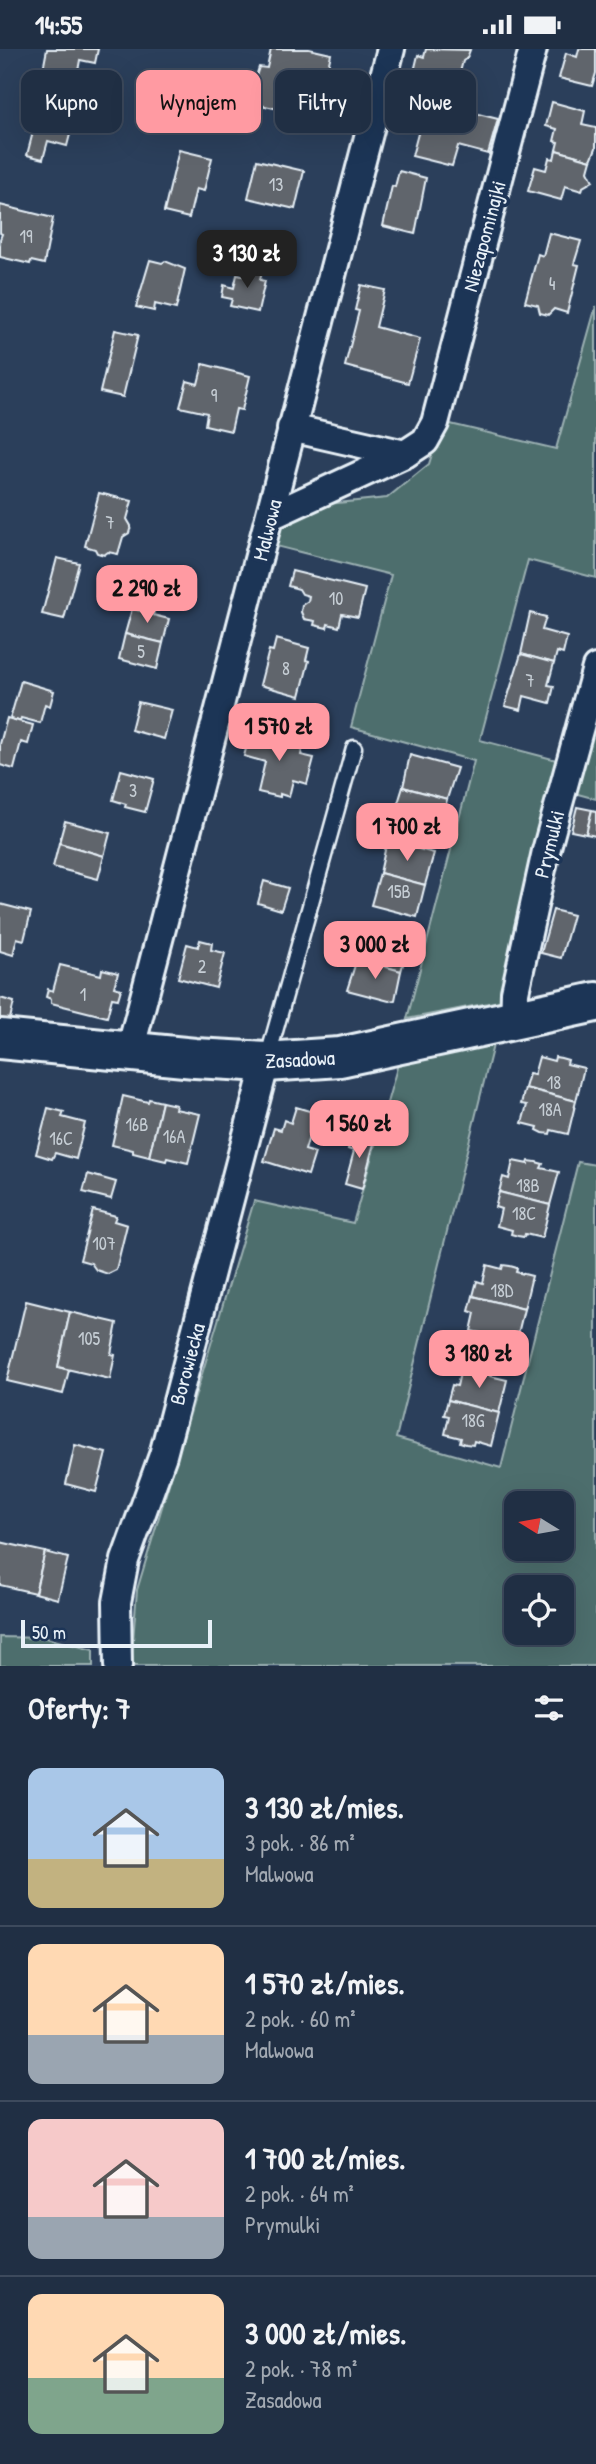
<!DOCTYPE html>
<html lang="pl">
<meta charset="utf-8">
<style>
body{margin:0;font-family:"Patrick Hand",sans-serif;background:#28374b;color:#f1f3f6;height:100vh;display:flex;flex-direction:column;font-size:26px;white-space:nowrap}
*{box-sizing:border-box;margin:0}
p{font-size:23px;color:#a2a9b2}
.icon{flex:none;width:38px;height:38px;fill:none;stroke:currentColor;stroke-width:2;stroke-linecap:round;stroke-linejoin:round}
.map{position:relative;height:1617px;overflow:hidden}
.details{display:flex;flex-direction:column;background:#202f44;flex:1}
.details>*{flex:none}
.guide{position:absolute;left:21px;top:21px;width:555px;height:63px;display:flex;gap:14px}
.needle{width:46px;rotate:281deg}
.buttons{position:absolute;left:504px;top:1442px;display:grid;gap:14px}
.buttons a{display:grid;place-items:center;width:70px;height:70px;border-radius:14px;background:#202f44;box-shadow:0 7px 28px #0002,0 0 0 2px #3d4a5d;font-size:35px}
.scale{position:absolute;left:21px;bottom:18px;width:191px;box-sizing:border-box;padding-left:7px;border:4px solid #e8f1f8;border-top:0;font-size:19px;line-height:24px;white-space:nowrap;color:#e8f1f8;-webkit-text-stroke:5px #1d3557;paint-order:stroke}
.price{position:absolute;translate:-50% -60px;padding:0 16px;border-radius:14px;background:#ff9aa2;color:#111;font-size:23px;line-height:46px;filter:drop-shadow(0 2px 4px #0008)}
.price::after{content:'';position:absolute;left:50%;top:42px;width:21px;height:16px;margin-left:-10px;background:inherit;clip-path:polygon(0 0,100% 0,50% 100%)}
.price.on{background:#222;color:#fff}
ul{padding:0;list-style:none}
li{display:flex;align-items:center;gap:21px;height:175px;padding:0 28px}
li+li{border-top:2px solid #3d4a5d}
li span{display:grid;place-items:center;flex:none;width:196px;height:140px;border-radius:14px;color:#555}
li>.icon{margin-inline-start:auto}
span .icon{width:84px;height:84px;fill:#fffc;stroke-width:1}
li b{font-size:30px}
h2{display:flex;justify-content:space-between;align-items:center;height:84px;padding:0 28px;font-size:30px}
.tag{padding:0 24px;border-radius:14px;background:#202f44;box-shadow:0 7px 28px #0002,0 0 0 2px #3d4a5d;font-size:24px;line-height:63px}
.tag.on{background:#ff9aa2;color:#111}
.status{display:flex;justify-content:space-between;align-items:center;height:49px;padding:0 35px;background:#202f44;direction:ltr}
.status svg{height:19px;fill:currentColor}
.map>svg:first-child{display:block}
.green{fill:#4e6e6d;stroke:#9bb0b2;stroke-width:2;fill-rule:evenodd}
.building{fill:#61656c;stroke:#e8f1f8;stroke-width:2}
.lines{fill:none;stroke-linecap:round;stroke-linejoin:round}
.lane-casing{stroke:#e8f1f8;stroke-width:19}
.street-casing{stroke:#e8f1f8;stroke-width:32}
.secondary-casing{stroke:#e8f1f8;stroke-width:44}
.lane{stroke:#1d3557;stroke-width:14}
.street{stroke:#1d3557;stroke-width:26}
.secondary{stroke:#1d3557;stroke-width:38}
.labels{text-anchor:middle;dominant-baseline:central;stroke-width:7;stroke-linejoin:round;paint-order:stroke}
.number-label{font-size:18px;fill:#c6ced5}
.street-label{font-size:21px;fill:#e8f1f8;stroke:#1d3557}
</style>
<div class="status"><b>14:55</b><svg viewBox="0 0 49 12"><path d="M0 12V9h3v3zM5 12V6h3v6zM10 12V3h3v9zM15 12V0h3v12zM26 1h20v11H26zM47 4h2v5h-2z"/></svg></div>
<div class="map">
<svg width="596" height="1617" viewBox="0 0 596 1617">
<rect width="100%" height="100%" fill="#2b3f5b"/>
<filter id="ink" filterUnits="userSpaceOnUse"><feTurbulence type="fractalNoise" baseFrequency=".0143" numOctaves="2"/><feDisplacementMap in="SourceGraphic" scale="14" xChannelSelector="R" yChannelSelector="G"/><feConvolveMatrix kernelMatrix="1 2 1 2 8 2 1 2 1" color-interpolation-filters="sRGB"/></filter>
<g filter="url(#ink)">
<g class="green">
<path d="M596,257V529L528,511L480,691L564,713L504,951L407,970L474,712L351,678L391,526L272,496L277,479L327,455L387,449L429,415L442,373L556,400Z"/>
<path d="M596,661V750L574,744Z"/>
<path d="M493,996L396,1389L501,1419L578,1113L596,1116V1617H131L137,1541L254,1152L353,1174L398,1015ZM516,1454H562V1500H516ZM516,1538H562V1584H516Z"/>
<path d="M0,1588L46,1589L93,1601V1617H0Z"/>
</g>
<g class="building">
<path d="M47,0H98L95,14L80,11L78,22L71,26L43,21Z"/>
<path d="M271,0H309L331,5L323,41L318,40L310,63L289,58L288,62L251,54L253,43H251L259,18L267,19Z"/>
<path d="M426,0L470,1L467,9L463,12L453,49L422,41L423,34L412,31L418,6L424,8Z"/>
<path d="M579,0H596V24L592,37L559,29L566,4L577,8Z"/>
<path d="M34,51L59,58L58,61L73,65L74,61L76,62L67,97L48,92L43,110L27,106L33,83L26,81Z"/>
<path d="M552,53L585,62L582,76L596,79V99L591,111L556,101L558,93L554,92L557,80L546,77Z"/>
<path d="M424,62L462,73L466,62L498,70L488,105L458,97L452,117L412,107Z"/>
<path d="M179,101L212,109L204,142L196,140L189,169L164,163Z"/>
<path d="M556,101L591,111L588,122L593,132L583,138L582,142L565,137L561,151L528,142L535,118L546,121L549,109L554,110Z"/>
<path d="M257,111L304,122L295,160L248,149Z"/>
<path d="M399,122L426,129L415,185L383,177L392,137L395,138Z"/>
<path d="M0,156L53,169L44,215L31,212L30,215L0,208V190L2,185L0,184Z"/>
<path d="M549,184L581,192L574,215L579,216L567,264L554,260L548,266L540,264L538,256L525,253L538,205L543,207Z"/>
<path d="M150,211L162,214L165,212L185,220L176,260L155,255L154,262L136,258Z"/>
<path d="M246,215L263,219L260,231L265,232L258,263L230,257L232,250L222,248L224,236L234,239L237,226L243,227Z"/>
<path d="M361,236L385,241L376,278L420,290L408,334L345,317L359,262L355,261Z"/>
<path d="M115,281L138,286L123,348L100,343Z"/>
<path d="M203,315L250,327L242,361L236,360L231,382L205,376L207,364L180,358L187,332L198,335Z"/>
<path d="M99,444L132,452L127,470L131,477L129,484L123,488L118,505L108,503L104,506L97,504L95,500L85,497Z"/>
<path d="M57,509L79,514L64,570L42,565Z"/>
<path d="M292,522L365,540L358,568L342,565L339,578L328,575L327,579L314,576L315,572L304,570L301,563L302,556L308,552L309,547L302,545L299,540L288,537Z"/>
<path d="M142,557L155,560L153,566L169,570L163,594L125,585L132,560L141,562Z"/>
<path d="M530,564L546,568L542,581L567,588L563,605L557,603L554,614L521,605Z"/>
<path d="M125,585L163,594L157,620L119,610Z"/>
<path d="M276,590L309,599L306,611L309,612L300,647L260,636L269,601L273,602Z"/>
<path d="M521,605L554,614L548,636L554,637L550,654L524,647L521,661L505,657Z"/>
<path d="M21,632L54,642L50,657L45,655L40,674L21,669L20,672L10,670Z"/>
<path d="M138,653L172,661L164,690L131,681Z"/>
<path d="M7,669L33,676L28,695L21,693L14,720L0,716V695Z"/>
<path d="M251,682L285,691L287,686L304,691L301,706L314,709L307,735L293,731L289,748L280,745V748L258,743L265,713L244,707Z"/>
<path d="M410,706L457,719L447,750L403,738Z"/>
<path d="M121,721L154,730L145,763L125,758L126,755L113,751Z"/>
<path d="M403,738L447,750L440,783L393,770Z"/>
<path d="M577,758L592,761L586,785L571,782Z"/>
<path d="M592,761L596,762V787L586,785Z"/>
<path d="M65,772L110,784L104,807L59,794Z"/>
<path d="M387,792L434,804L425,836L380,824Z"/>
<path d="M59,794L104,807L98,830L53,818Z"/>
<path d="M380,824L425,836L417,868L371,856Z"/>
<path d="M264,832L288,839L281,861L258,854Z"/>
<path d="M0,855L31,863L24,891L17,889L13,906L0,902Z"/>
<path d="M553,861L573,866L561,909L541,904Z"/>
<path d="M365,878L411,890L401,922L357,910Z"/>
<path d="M200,891L212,894L211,901L225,904L216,939L178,929L187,895L198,898Z"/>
<path d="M357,910L401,922L395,951L389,952L347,941Z"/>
<path d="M60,916L101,926L102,920L118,924L114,938L121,940L118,950L112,949L107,968L51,954V950L46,948L48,940L53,942Z"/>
<path d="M0,949L14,953L9,974L0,972Z"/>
<path d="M539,1008L554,1012L555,1008L561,1009L568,1011L567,1015L584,1019L576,1052L525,1039L529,1025L534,1026Z"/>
<path d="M525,1039L576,1052L568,1085L551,1081L550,1085L543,1084L537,1081L538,1078L522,1074L527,1056L521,1055Z"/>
<path d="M123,1047L148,1053L149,1050L162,1053L149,1108L133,1104V1101L112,1096Z"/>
<path d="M162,1053L176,1056L175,1060L200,1065L188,1114L167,1109L166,1112L149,1108Z"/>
<path d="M296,1058L316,1064L305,1101L315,1104L308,1126L264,1112L274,1079L281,1081L284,1071L291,1074Z"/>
<path d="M48,1059L64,1063L62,1068L85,1074L76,1110L55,1104L52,1110L36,1105Z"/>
<path d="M352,1082L362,1084L360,1090L374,1094L362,1140L345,1135L354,1102L348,1100Z"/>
<path d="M513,1112L528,1115L529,1112L536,1113L543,1115L541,1119L559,1123L550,1156L499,1143L503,1128L509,1130Z"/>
<path d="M88,1125L116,1133L111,1150L83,1143Z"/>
<path d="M499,1143L550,1156L542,1189L525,1185L524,1188L518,1187L511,1185L512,1181L497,1177L501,1160L495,1158Z"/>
<path d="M93,1161L116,1167L114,1172L127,1176L116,1221L108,1225L96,1221L91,1214L80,1211Z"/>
<path d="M487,1216L502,1220L503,1216L510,1217L517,1219L516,1223L532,1227L524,1260L473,1247L477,1232L483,1234Z"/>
<path d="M473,1247L524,1260L516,1293L499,1289V1293L485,1289L486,1285L471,1282L475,1264L469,1262Z"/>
<path d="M26,1252L70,1263L58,1318L69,1321L63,1345L7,1332Z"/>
<path d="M70,1263L117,1274L111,1305L115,1306L110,1330L58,1318Z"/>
<path d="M461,1320L477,1324L478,1320L484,1321L491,1323L490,1327L507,1331L499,1364L448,1351L452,1336L457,1337Z"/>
<path d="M448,1351L499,1364L491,1397L474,1392L473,1396L466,1395L460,1393L461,1389L445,1385L449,1367L444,1366Z"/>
<path d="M75,1396L106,1404L96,1443L66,1435Z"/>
<path d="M0,1493L45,1503L35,1544L0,1536Z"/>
<path d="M45,1503L68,1509L58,1550L35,1544Z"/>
</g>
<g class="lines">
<g class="lane-casing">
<path id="lane" d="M267,1011L354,699"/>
</g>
<g class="street-casing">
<g id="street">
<path d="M291,379L405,405"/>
<path d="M271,467L405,405L425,392L435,374L533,0"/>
<path d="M514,973L515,943L546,802L596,619"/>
<path d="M130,1002L391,0"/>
<path d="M118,1617L117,1553L125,1511L163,1406L266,1013"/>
</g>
</g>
<g class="secondary-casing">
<path id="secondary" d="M0,990L195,1009L266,1013L340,1008L596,953"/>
</g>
<use href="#lane" class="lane"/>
<use href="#street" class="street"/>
<use href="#secondary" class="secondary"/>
</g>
</g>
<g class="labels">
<g class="number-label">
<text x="276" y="135">13</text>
<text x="26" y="187">19</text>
<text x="552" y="234">4</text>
<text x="214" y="346">9</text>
<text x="110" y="473">7</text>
<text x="336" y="549">10</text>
<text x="141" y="602">5</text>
<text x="286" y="619">8</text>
<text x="530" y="631">7</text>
<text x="133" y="741">3</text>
<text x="399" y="842">15B</text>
<text x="202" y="917">2</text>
<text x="83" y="945">1</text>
<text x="554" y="1033">18</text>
<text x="550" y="1060">18A</text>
<text x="137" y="1075">16B</text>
<text x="174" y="1087">16A</text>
<text x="61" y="1089">16C</text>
<text x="528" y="1136">18B</text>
<text x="524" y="1164">18C</text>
<text x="104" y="1194">107</text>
<text x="502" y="1241">18D</text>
<text x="89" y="1289">105</text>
<text x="473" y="1371">18G</text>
</g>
<g class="street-label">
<text transform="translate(484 187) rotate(-75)">Niezapominajki</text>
<text transform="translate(267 481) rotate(-76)">Malwowa</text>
<text transform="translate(549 795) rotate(-76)">Prymulki</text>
<text transform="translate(300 1010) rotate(-3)">Zasadowa</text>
<text transform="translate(187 1315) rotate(-75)">Borowiecka</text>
</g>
</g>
</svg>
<div class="buttons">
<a><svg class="needle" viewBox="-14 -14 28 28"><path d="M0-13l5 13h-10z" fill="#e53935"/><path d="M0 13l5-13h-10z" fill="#a2a9b2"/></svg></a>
<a><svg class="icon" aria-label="locate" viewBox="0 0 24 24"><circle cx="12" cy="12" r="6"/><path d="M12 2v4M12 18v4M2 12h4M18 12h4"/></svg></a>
</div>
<div class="scale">50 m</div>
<b class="price on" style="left:247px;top:241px">3 130 zł</b>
<b class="price" style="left:147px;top:576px">2 290 zł</b>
<b class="price" style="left:279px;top:714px">1 570 zł</b>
<b class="price" style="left:407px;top:814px">1 700 zł</b>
<b class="price" style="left:375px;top:932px">3 000 zł</b>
<b class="price" style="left:359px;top:1111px">1 560 zł</b>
<b class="price" style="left:479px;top:1341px">3 180 zł</b>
<div class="guide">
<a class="tag">Kupno</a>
<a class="tag on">Wynajem</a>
<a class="tag">Filtry</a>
<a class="tag">Nowe</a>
</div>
</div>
<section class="details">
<h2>Oferty: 7<svg class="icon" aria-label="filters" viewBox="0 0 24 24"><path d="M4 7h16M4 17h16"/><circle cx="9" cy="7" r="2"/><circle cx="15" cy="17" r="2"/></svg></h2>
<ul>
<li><span style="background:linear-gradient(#a9c7e8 65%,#c2b280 0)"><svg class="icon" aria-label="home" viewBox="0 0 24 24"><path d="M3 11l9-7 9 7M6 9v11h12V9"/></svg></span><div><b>3 130 zł/mies.</b><p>3 pok. · 86 m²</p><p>Malwowa</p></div></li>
<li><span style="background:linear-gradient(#ffd9b3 65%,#9aa5b1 0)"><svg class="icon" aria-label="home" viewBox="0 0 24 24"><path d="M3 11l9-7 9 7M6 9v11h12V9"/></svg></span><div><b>1 570 zł/mies.</b><p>2 pok. · 60 m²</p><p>Malwowa</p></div></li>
<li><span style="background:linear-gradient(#f6c9c9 70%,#9aa5b1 0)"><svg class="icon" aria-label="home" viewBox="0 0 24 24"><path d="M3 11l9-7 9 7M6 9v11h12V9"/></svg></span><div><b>1 700 zł/mies.</b><p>2 pok. · 64 m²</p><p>Prymulki</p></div></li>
<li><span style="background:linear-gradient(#ffd9b3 60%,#7fa58c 0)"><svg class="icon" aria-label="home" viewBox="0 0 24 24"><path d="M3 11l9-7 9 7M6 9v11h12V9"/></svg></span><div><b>3 000 zł/mies.</b><p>2 pok. · 78 m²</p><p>Zasadowa</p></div></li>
</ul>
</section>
